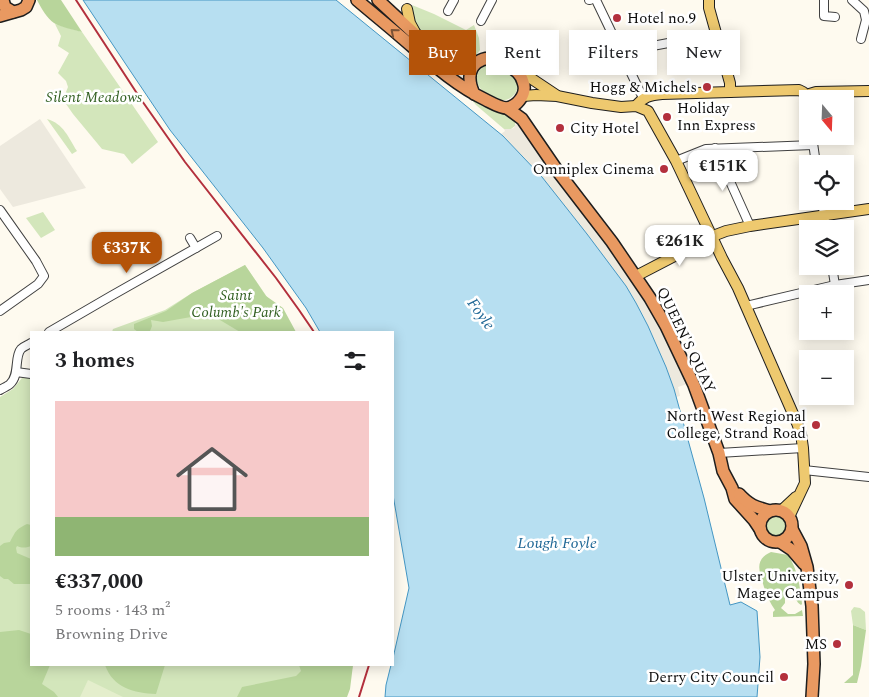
<!DOCTYPE html>
<meta charset="utf-8">
<style>
body{margin:0;font-family:Spectral,serif;background:#f6f6f6;color:#202124;height:100vh;display:flex;flex-direction:column;font-size:19px;white-space:nowrap}
*{box-sizing:border-box;margin:0}
p{font-size:16px;color:#757577}
.icon{flex:none;width:28px;height:28px;fill:none;stroke:currentColor;stroke-width:2;stroke-linecap:round;stroke-linejoin:round}
.map{position:relative;flex:1;overflow:hidden}
.details{position:absolute;left:30px;top:331px;width:364px;height:335px;display:flex;flex-direction:column;background:#fff;border-radius:0px;box-shadow:0 2px 12px #0003}
.details>*{flex:none}
.guide{position:absolute;left:409px;top:30px;width:385px;height:45px;display:flex;gap:10px}
.needle{width:32px;rotate:161deg}
.controls{position:absolute;left:799px;top:90px;display:grid;gap:10px}
.controls a{display:grid;place-items:center;width:55px;height:55px;border-radius:0px;background:#fff;box-shadow:0 2px 12px #0003;font-size:25px}
.price{position:absolute;translate:-50% -42px;padding:0 11px;border-radius:10px;background:#fff;color:#222;font-size:16px;line-height:32px;filter:drop-shadow(0 1px 2px #0008)}
.price::after{content:'';position:absolute;left:50%;top:30px;width:15px;height:11px;margin-left:-8px;background:inherit;clip-path:polygon(0 0,100% 0,50% 100%)}
.price.selected{background:#b45309;color:#fff}
ul{padding:0;list-style:none}
li{display:grid;align-content:center;gap:10px;height:265px;padding:0 25px}
li+li{border-top:1px solid #e0e0e0}
li span{display:grid;place-items:center;height:155px;border-radius:0px;color:#555}
li>.icon{margin-inline-start:auto}
span .icon{width:90px;height:90px;fill:#fffc;stroke-width:1}
li b{font-size:21px}
h2{display:flex;justify-content:space-between;align-items:center;height:60px;padding:0 25px;font-size:21px}
.chip{padding:0 18px;border-radius:0px;background:#fff;box-shadow:0 2px 12px #0003;font-size:18px;line-height:45px}
.chip.selected{background:#b45309;color:#fff}
.map>svg:first-child{display:block}
.green{fill:#d3e6bb}
.forest{fill:#b8d59b}
.pitch{fill:#e4eecc}
.plaza{fill:#ede9de}
.water{fill:#b7dff1;stroke:#4496c3}
.lines{fill:none;stroke-linecap:round;stroke-linejoin:round}
.minor-casing{stroke:#404040;stroke-width:10}
.major-casing{stroke:#1e1e1e;stroke-width:12}
.highway-casing{stroke:#1e1e1e;stroke-width:14}
.minor{stroke:#fff;stroke-width:8}
.major{stroke:#eec96f;stroke-width:10}
.highway{stroke:#e99961;stroke-width:11}
.rail{stroke:#b3303d;stroke-width:2}
.oneway{stroke:#7b5337}
.poi-dot{fill:#b3303d;stroke:#fff;stroke-width:2}
.labels{text-anchor:middle;dominant-baseline:central;stroke-width:5;stroke-linejoin:round;paint-order:stroke}
.poi-label{font-size:15px;fill:#0d0d0d;stroke:#fff;text-anchor:end}
.park-label{font-size:15px;font-style:italic;fill:#326022;stroke:#fff}
.street-label{font-size:15px;fill:#0d0d0d;stroke:#fff}
.water-label{font-size:16px;font-style:italic;fill:#206896;stroke:#fff}
</style>
<div class="map">
<svg width="869" height="697" viewBox="0 0 869 697">
<rect width="100%" height="100%" fill="#fefaef"/>
<g class="green">
<path d="M412,5L434,14L466,30L474,25L479,38L480,50L474,58L467,62H456L438,48L415,26Z"/>
<path d="M55,24L82,32L158,142L132,164L124,154L102,149L73,114L64,101V97L68,87L66,81L58,73L69,53L58,46L61,36Z"/>
<path d="M492,35L499,36L497,38L530,71L538,77L537,78L490,46L489,38Z"/>
<path d="M486,65C494,65 511,71 515,78C522,89 513,101 501,100C495,97 488,94 483,91C473,83 476,69 486,65Z"/>
<path d="M467,94L509,114L515,121V126L511,129H504L476,105Z"/>
<path d="M47,119C64,124 68,137 77,151L72,154Z"/>
<path d="M43,212L55,230L41,238L26,218Z"/>
<path d="M245,265L291,332H112L113,329L165,310L192,293Z"/>
<path d="M31,377V665H353L346,697H0V397L13,389L22,378Z"/>
<circle cx="776" cy="527" r="11"/>
<path d="M854,607L860,608L865,612L866,630L853,625L851,611Z"/>
</g>
<g class="forest">
<path d="M37,0H61L82,32C74,30 60,27 54,23C47,18 41,8 37,0Z"/>
<path d="M245,265L266,296L283,308L296,332H240L215,317H191L163,322L151,320L152,326L150,331L138,332L134,329V324L166,311L192,293Z"/>
<path d="M27,524L31,525V534L30,536L31,546C25,548 22,548 17,546L16,548L17,553L31,559V584H14L8,579H4L0,576V546L4,543L10,542C16,531 15,530 27,524Z"/>
<path d="M771,552L788,555C798,570 800,587 802,604L801,605C796,602 795,597 794,591L788,589L785,591V603L781,608L788,614H795L802,610L803,616L773,617V612L775,610C770,603 767,596 764,587C760,573 753,560 771,552Z"/>
<path d="M853,625L866,630L861,666L857,683H844L853,675Z"/>
<path d="M19,630L31,634V665H50L42,684L54,692L58,697H0V632Z"/>
<path d="M105,665H165L156,694C134,693 113,688 105,665Z"/>
<path d="M299,665H353L350,689L347,697H237L242,687L296,676L301,671Z"/>
</g>
<path class="pitch" d="M88,680L123,697H80Z"/>
<g class="plaza">
<path d="M40,119L86,188L13,207L0,189V146Z"/>
<path d="M515,119L619,263L649,309L673,351L687,384L678,387L680,396L676,397L667,369L612,268L541,176L501,134L505,131L504,129H511L514,128L516,123L514,120Z"/>
</g>
<path class="water" d="M83,0H336L503,136L542,177L587,234L626,286L636,303L648,326L666,367L674,389L704,498L730,605L741,602L757,611L760,657L757,697H385L386,685L391,665H392L393,658L409,588L393,495L392,332H320L306,308L263,248L170,130L129,69Z"/>
<g class="lines">
<g class="minor-casing">
<g id="minor">
<path d="M589,0H590"/>
<path d="M596,0L643,98"/>
<path d="M824,0V16L835,17"/>
<path d="M852,0L864,11L866,20L861,39"/>
<path d="M448,11L454,0"/>
<path d="M481,21L492,0"/>
<path d="M624,57L626,51L716,34"/>
<path d="M812,136L816,164"/>
<path d="M715,148L750,226"/>
<path d="M676,161L706,149L813,145"/>
<path d="M822,201L826,229"/>
<path d="M0,210L36,261L44,276L38,284L0,311"/>
<path d="M190,238L196,248"/>
<path d="M832,266L835,285"/>
<path d="M746,306L835,285L869,280"/>
<path d="M49,332L111,296L217,236"/>
<path d="M16,372L31,374"/>
<path d="M0,390C3,388 8,386 10,384C20,375 14,357 21,349C24,346 28,345 31,343"/>
<path d="M719,453L803,448"/>
<path d="M804,470L869,477"/>
</g>
</g>
<g class="major-casing">
<g id="major">
<path d="M709,0V8L730,83V92"/>
<path d="M407,9L410,23L416,34"/>
<path d="M516,70L526,75L556,95"/>
<path d="M523,96L536,95L557,96L592,103L621,107L636,106L648,111L676,161L722,258L738,288L797,423L801,434L803,448L805,483L789,517"/>
<path d="M636,106C643,97 650,95 662,94L799,90L803,92L806,95L816,92L869,91"/>
<path d="M636,276L713,236L726,231L750,226L869,209"/>
<path d="M781,511L796,497"/>
</g>
</g>
<g class="highway-casing">
<g id="highway">
<path d="M3,0L5,7L13,12"/>
<path d="M357,0C371,12 386,24 401,37C428,60 453,84 486,100C492,103 500,108 507,108C511,107 515,105 517,103C523,97 526,89 523,82C521,74 515,70 508,65C504,63 500,59 495,59C481,56 469,65 470,79C470,85 472,89 474,94"/>
<path d="M378,0L418,37L451,63L461,66L474,65"/>
<path d="M0,16L21,10L26,7L29,0"/>
<path d="M507,108L522,119L559,173L612,242L650,298L666,326L694,385L719,453L723,471L732,488L735,499L754,520L760,529"/>
<path d="M739,494C749,505 755,507 770,511"/>
<circle cx="776" cy="526" r="16"/>
<path d="M792,529L801,546L807,567L812,606L814,664L812,697"/>
<path d="M780,542L792,550L804,564"/>
</g>
</g>
<use href="#minor" class="minor"/>
<use href="#major" class="major"/>
<use href="#highway" class="highway"/>
<g class="rail">
<path d="M76,0L140,98L185,162L276,278L299,310L314,332"/>
<path d="M359,697L369,665"/>
</g>
</g>
<defs><path id="oneway-chevron" d="M-2-3.5L2.5 0L-2 3.5" fill="none" stroke-width="1.6" stroke-linecap="round" stroke-linejoin="round" transform="scale(1.25)"/></defs>
<use class="oneway" href="#oneway-chevron" transform="translate(394 32) rotate(-140)"/>
<g class="poi-dot">
<circle cx="617" cy="18" r="5"/>
<circle cx="707" cy="87" r="5"/>
<circle cx="667" cy="117" r="5"/>
<circle cx="560" cy="128" r="5"/>
<circle cx="664" cy="169" r="5"/>
<circle cx="816" cy="425" r="5"/>
<circle cx="849" cy="585" r="5"/>
<circle cx="837" cy="644" r="5"/>
<circle cx="784" cy="677" r="5"/>
</g>
<g class="labels">
<g class="poi-label">
<text x="627" y="18" text-anchor="start">Hotel no.9</text>
<text x="697" y="87">Hogg &amp; Michels</text>
<text x="677" y="108" text-anchor="start">Holiday<tspan x="677" dy="17">Inn Express</tspan></text>
<text x="570" y="128" text-anchor="start">City Hotel</text>
<text x="654" y="169">Omniplex Cinema</text>
<text x="806" y="416">North West Regional<tspan x="806" dy="17">College, Strand Road</tspan></text>
<text x="839" y="576">Ulster University,<tspan x="839" dy="17">Magee Campus</tspan></text>
<text x="827" y="644">MS</text>
<text x="774" y="677">Derry City Council</text>
</g>
<g class="park-label">
<text x="94" y="97">Silent Meadows</text>
<text x="236" y="295">Saint<tspan x="236" dy="17">Columb's Park</tspan></text>
</g>
<g class="street-label">
<text transform="translate(686 340) rotate(64)">QUEEN'S QUAY</text>
</g>
<g class="water-label">
<text transform="translate(481 314) rotate(54)">Foyle</text>
<text x="557" y="543">Lough Foyle</text>
</g>
</g>
</svg>
<div class="controls">
<a><svg class="needle" viewBox="-14 -14 28 28"><path d="M0-13l5 13h-10z" fill="#e53935"/><path d="M0 13l5-13h-10z" fill="#757577"/></svg></a>
<a><svg class="icon" aria-label="locate" viewBox="0 0 24 24"><circle cx="12" cy="12" r="6"/><path d="M12 2v4M12 18v4M2 12h4M18 12h4"/></svg></a>
<a><svg class="icon" aria-label="layers" viewBox="0 0 24 24"><path d="M12 4l9 5-9 5-9-5zM3 14l9 5 9-5"/></svg></a>
<a>+</a>
<a>−</a>
</div>
<b class="price" style="left:723px;top:192px">€151K</b>
<b class="price" style="left:680px;top:267px">€261K</b>
<b class="price selected" style="left:127px;top:274px">€337K</b>
<div class="guide">
<a class="chip selected">Buy</a>
<a class="chip">Rent</a>
<a class="chip">Filters</a>
<a class="chip">New</a>
</div>
<section class="details">
<h2>3 homes<svg class="icon" aria-label="filters" viewBox="0 0 24 24"><path d="M4 7h16M4 17h16"/><circle cx="9" cy="7" r="2"/><circle cx="15" cy="17" r="2"/></svg></h2>
<ul>
<li><span style="background:linear-gradient(#f6c9c9 75%,#8fb573 0)"><svg class="icon" aria-label="home" viewBox="0 0 24 24"><path d="M3 11l9-7 9 7M6 9v11h12V9"/></svg></span><div><b>€337,000</b><p>5 rooms · 143 m²</p><p>Browning Drive</p></div></li>
</ul>
</section>
</div>
